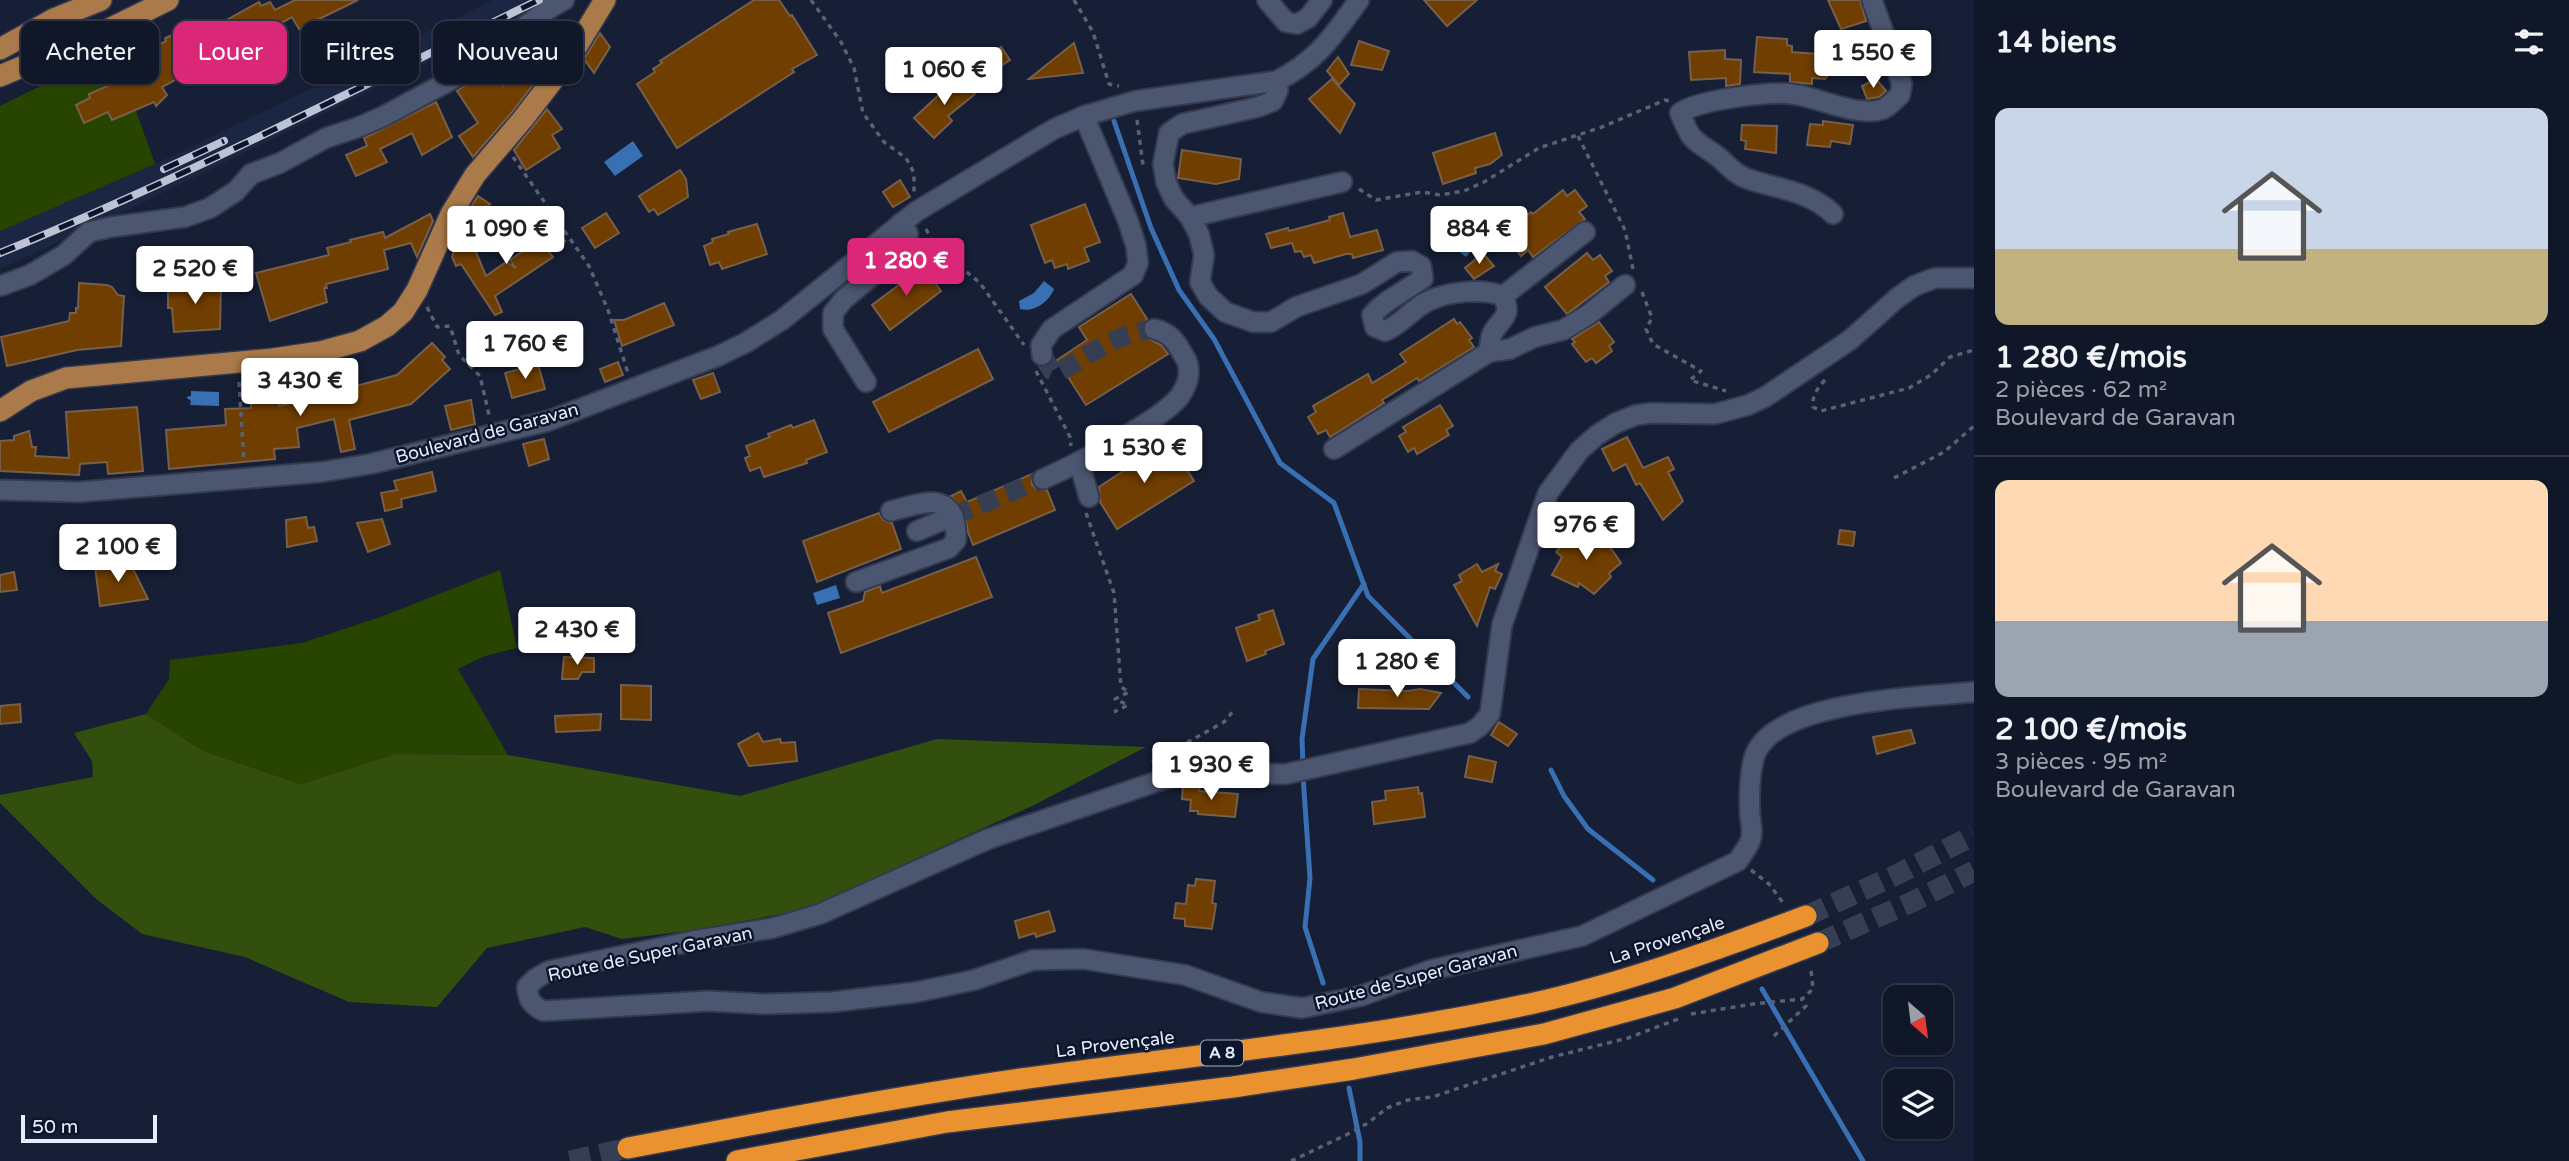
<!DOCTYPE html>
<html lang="fr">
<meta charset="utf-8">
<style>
body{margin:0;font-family:"Varela Round",sans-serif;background:#192030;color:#f1f3f6;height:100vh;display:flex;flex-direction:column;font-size:26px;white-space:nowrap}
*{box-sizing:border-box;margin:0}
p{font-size:23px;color:#9c9fa8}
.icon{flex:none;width:38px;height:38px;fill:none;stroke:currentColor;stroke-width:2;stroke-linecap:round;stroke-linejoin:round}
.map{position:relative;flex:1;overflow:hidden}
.details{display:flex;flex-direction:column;background:#101728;width:595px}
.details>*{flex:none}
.hud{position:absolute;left:21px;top:21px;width:665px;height:63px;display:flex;gap:14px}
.needle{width:46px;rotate:152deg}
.fabs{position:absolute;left:1883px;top:985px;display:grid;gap:14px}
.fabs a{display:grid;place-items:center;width:70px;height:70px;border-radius:14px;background:#101728;box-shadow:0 2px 5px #0004,0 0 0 2px #303645;font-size:35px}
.scale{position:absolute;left:21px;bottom:18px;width:136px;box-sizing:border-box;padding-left:7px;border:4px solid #e6edfd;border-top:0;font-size:19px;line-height:24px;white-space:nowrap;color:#e6edfd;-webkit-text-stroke:5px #0d152b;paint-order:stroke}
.price{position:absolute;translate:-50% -60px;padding:0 16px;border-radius:7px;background:#fff;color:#222;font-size:23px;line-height:46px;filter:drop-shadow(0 2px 4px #0008)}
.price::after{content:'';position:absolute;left:50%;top:42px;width:21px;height:16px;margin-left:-10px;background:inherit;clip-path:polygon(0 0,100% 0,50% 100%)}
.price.current{background:#db2777;color:#fff}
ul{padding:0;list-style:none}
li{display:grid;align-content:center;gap:14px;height:371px;padding:0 21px}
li+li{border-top:2px solid #303645}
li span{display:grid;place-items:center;height:217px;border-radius:14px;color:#555}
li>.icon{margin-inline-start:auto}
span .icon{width:126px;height:126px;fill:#fffc;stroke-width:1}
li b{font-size:30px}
h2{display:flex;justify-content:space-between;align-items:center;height:84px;padding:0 21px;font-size:30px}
.pill{padding:0 24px;border-radius:14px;background:#101728;box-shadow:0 2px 5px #0004,0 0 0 2px #303645;font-size:24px;line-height:63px}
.pill.current{background:#db2777;color:#fff}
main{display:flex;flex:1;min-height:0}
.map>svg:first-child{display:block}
.built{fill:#1b2642}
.green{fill:#284500}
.forest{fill:#334f0e}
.water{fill:#3970b3}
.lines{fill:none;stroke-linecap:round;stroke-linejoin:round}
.stream{stroke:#3970b3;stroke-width:5}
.building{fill:#703e00;stroke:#775f49;stroke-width:2}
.minor-tunnel{stroke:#353e53;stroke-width:19;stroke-dasharray:19 10;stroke-linecap:butt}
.highway-tunnel{stroke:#353e53;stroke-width:21;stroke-dasharray:21 10;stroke-linecap:butt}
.minor-casing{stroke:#353a4e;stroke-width:23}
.major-casing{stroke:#353a4e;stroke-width:24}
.highway-casing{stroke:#353a4e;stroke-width:24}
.path{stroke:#586175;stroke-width:3.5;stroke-dasharray:5 5;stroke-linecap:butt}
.minor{stroke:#4b5670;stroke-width:19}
.major{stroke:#aa7a4a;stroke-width:21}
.highway{stroke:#ea9230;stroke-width:21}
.rail-casing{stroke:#bcc3d4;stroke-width:8}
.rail{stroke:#0d152b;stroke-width:5;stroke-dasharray:16;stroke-linecap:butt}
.labels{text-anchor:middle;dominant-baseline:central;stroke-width:5;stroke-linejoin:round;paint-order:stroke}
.shield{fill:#0d152b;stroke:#a5acbe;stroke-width:2}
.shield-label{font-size:16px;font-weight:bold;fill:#e6edfd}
.street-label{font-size:18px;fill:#e6edfd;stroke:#0d152b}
</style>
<main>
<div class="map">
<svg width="1974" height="1161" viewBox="0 0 1974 1161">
<rect width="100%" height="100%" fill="#161f35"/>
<path class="built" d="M493,0H554L120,214L0,269V231L155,164Z"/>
<g class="green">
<path d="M114,50L155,164L0,231V106Z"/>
<path d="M500,570L517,648L485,656L458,669L508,755L395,754L301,784L203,751L146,714L169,679L170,660L302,643L383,616Z"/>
</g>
<path class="forest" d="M146,714L203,751L301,784L395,754L508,755L740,796L937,739L1146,747L1032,806L803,910L694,930L622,939L585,927L487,948L437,1007L349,1002L245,957L142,934L95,898L0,803V795L93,777L92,761L74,733Z"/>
<g class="water">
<path d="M633,141L643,156L615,176L604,162Z"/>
<path d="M1475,220L1488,230L1466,257L1453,247Z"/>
<path d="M1044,281L1054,289C1049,301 1035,313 1020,309L1019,301L1034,293Z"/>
<path d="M191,391L219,392V406L190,405L191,401L186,397L191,396Z"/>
<path d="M836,585L840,598L817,605L813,593Z"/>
</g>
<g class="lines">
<g class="stream">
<path d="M1114,121L1151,228L1179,290L1214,339L1280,463L1334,503L1368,596L1468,697"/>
<path d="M1303,766L1302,739L1313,659L1364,584"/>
<path d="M1551,770L1564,796L1588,829L1653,880"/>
<path d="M1303,776L1310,878L1305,927L1323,983"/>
<path d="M1762,989L1863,1161"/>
<path d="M1349,1088L1360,1142V1161"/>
</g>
</g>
<g class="building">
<path d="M295,0H358L299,29L292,17L261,34L264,39L232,57L229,52L201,67L203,71L190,77L188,73L162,87L167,95L156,106L154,102L112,120L108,112L84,123L76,105L90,98L89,94L137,73L135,68L157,58L152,48L166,41L165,38L170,36L200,23L205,32L259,2L261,6L270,2L275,10Z"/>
<path d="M754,0H779L790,16L792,15L817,55L792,69L794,72L677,148L637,84L655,72L653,69L662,63L660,61Z"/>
<path d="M1424,0H1477L1447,26Z"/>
<path d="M1828,0H1860L1866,21L1841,29Z"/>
<path d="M557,26L558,52L513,111L473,157L459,136L478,123L457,91L489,69L503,86L529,66L521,54Z"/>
<path d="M600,33L610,47L594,73L584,59Z"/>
<path d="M1757,37L1787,39V45L1792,46V52L1818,54L1822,50L1836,64L1825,79L1812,78V84L1790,82V74L1754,72Z"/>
<path d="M1359,41L1389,51L1382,70L1351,65Z"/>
<path d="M1074,43L1083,73L1029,79Z"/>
<path d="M1001,47L1010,60L995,70L985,57Z"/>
<path d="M1725,50V59L1741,60L1740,84L1726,86V78L1691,80L1689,52Z"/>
<path d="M1338,57L1349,74L1339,85L1327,71Z"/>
<path d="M960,75L975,94L948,116L952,121L934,138L914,118Z"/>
<path d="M1332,79L1355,104L1340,133L1309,99Z"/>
<path d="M1876,79L1886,91L1879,97L1867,99L1862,86Z"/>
<path d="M436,102L452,137L422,155L412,133L380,149L387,162L356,176L346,155L367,146L364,138Z"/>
<path d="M547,109L562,129L552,135L560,148L526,170L514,150Z"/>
<path d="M1823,121L1853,125L1850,144L1831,141L1830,147L1807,145L1810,124L1823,125Z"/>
<path d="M1742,125L1777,126L1776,153L1745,149L1746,141L1741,140Z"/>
<path d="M1495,133L1502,155L1490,164L1475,168L1476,173L1443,184L1433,153Z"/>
<path d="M1182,150L1241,159L1239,179L1216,184L1178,178Z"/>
<path d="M680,170L686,179L688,197L658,215L654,209L649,212L639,196Z"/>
<path d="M900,180L910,197L893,207L883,192Z"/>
<path d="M1563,190L1567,196L1575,190L1587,206L1579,212L1585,219L1533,257L1528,250L1521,256L1509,240L1517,234L1511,227L1531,212L1533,214Z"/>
<path d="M478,196L490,204L480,219L471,207Z"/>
<path d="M1085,204L1100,242L1084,248L1089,261L1068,269L1067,264L1055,268L1052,260L1045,263L1031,225Z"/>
<path d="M606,213L619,233L595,248L582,228Z"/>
<path d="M1343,213L1350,237L1377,230L1383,250L1353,258L1352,254H1346L1314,263L1311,255L1304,257L1301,251L1295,252L1292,243L1271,248L1266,234L1288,228L1289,231L1330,220L1329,217Z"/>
<path d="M430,214L433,221L417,257L411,243L384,250L388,269L326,284L327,288H324L327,302L270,321L256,273L329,255L327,248L351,242L350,240L383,232L385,238Z"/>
<path d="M757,224L767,254L722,269L719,262L710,265L704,246L713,242L712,239L729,234L728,232Z"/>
<path d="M555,226L565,241L549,252L553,257L495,296L502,312L495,315L461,264L456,266L452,257L456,245L464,242L474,247L486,276L506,262L516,268L510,260L530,246L528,244Z"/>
<path d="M1483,253L1494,266L1474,279L1465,268Z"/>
<path d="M1587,253L1593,260L1600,255L1612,271L1605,276L1609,282L1567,314L1545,287Z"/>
<path d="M923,267L941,291L890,330L872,305Z"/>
<path d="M221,282L220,329L174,332L172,308H168V284Z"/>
<path d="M79,283L107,285L112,287L118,295L124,296L121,346L77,350L7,366L1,337L69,321L70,313H76V308H78Z"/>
<path d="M1131,294L1147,319L1142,326L1145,337L1161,345L1168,354L1086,405L1057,360L1087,340L1079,327Z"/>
<path d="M664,303L674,325L622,346L614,320H624Z"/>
<path d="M1454,319L1457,324L1460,322L1472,338L1469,340L1474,347L1419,381L1417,378L1382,400L1384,403L1330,437L1326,430L1318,434L1308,417L1316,412L1313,406L1368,374L1372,383L1389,373L1406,362L1400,354Z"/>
<path d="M1599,322L1614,342L1609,346L1612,351L1596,363L1592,358L1586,362L1572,344L1575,342L1572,339Z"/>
<path d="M432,343L445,357L442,360L450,369L411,404L349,420L355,449L341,452L334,419L297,428L299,447L274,449L275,459L169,469L166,430L226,425L225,409L251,408V402L278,400L279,406L352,389V387L397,375Z"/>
<path d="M978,349L993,379L889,432L873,402Z"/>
<path d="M618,362L623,375L605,382L600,369Z"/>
<path d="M538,364L545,389L512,398L505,373Z"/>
<path d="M713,373L720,392L701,399L693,380Z"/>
<path d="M471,400L475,424L451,430L445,406Z"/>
<path d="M1440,405L1453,426L1446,430L1449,435L1417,454L1414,448L1408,452L1399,436L1406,432L1403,427Z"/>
<path d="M137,407L143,471L108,474L107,462L80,464L79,475L0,471V441L14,440V436L29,431L32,447H36L35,456L69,458L66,412Z"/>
<path d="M814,420L827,452L806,460L807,463L764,477L760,467L750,471L745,458L750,456L746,446L770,437L768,434L791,425L793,428Z"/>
<path d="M1627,437L1643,468L1668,457L1674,469L1668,472L1683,501L1663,520L1640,483L1636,485L1626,464L1613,471L1602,449Z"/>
<path d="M544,439L549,459L529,466L523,444Z"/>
<path d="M1169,441L1194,481L1117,529L1100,502L1099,487Z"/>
<path d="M432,472L436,491L401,499L402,507L385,511L381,493L397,490L394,481Z"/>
<path d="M1032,474V485L1037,489L1047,490L1055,510L973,545L968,532L964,511L951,496L961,491L967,502Z"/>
<path d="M879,513L883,520L892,523L901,549L817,582L803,541Z"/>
<path d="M306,517L308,528L314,527L317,541L287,547L286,520Z"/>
<path d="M382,519L390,544L368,552L357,523Z"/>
<path d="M1582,528L1605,546L1608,544L1621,563L1609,573L1611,577L1594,594L1579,583L1578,587L1552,575L1562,557L1556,552L1571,536L1573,537Z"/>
<path d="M1840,530L1855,532L1853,546L1838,544Z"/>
<path d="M976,557L992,597L841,653L828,613L863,601L865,592L880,586L882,593Z"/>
<path d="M133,562L134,571L148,599L100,606L95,566Z"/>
<path d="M1477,564L1482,572L1498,564L1495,571L1502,574L1495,589L1490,587L1477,626L1454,585L1462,581L1459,575Z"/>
<path d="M14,572L17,590L0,592V575Z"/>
<path d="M1273,610L1284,644L1265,651L1266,654L1247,661L1236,628L1260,620L1258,615Z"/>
<path d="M564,657L594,658V672H582L578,679H562Z"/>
<path d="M621,685L651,686V720L621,719Z"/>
<path d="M1359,689L1407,691L1420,689L1441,693L1429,709L1358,708Z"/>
<path d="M20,704L21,722L0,724V706Z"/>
<path d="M601,714L600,730L556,732L555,716Z"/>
<path d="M1499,722L1517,734L1508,746L1491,735Z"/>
<path d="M1911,730L1915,743L1877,754L1873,737Z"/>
<path d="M758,733L763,742L780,739L781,743L795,742L797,761L749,766L738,744Z"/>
<path d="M1469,756L1496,762L1492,782L1465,777Z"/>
<path d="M1183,785L1200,787L1199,791L1238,794L1235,817L1198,814V811H1190L1191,800L1182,799Z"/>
<path d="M1418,787L1419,794L1422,793L1425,817L1374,824L1372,802L1386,800L1385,791Z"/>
<path d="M1196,879L1215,881L1212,903L1216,904L1212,929L1185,926V919L1174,918L1176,903L1186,904L1188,885L1195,886Z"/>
<path d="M1049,911L1055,931L1036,937L1035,933L1019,938L1015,921Z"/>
</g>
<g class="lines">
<g class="minor-tunnel">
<path d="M1042,355L1052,371L1057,373C1093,354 1111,335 1154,329"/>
<path d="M953,516L1043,479"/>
</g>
<g class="highway-tunnel">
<path d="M1806,916L1896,875L1974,835"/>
<path d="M1818,943L1912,902L1974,871"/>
<path d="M570,1161L628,1148"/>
</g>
<g class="minor-casing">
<g id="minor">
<path d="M1267,0L1286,22L1297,24L1308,18L1322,0"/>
<path d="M1277,81L1278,90L1273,101L1258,107L1182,124L1169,133L1163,164L1166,182L1174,199L1190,217L1199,234L1204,255L1200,282L1208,296L1225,312L1253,322H1271L1296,307L1362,284L1397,262L1412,261L1421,266L1423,278C1406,291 1386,299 1372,315L1375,327L1385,331C1401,325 1411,310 1426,302C1448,291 1482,288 1503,296C1513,318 1501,317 1492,334C1490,339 1490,346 1489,352L1334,449"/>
<path d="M1833,214C1809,191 1778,189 1748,179C1733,174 1726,162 1713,153C1691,139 1690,138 1680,113C1697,100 1771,91 1792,94C1818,97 1858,118 1883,109C1889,106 1895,100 1900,95L1902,84L1872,0"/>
<path d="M1190,217L1342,182"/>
<path d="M1974,278H1935L1914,286L1896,299L1850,340L1765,397L1748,405L1715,414L1652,413L1636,415L1616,423L1597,435L1579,451L1548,493L1502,625L1490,714L1480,726L1470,733L1286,774H1252L1219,769L1185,772L988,839L820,914L773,928L693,941L549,971L535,979L527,987C528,1000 532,1005 543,1011L709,1001L765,1004L832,1002L917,992L974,980L1033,960L1083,959L1185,975L1261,1002L1302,1008L1361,996L1431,970L1582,936L1738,861C1742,854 1750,845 1751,838C1753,831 1751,823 1750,816C1749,797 1749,777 1754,758C1770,700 1923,697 1974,692"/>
<path d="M0,286L30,275L64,255L89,232L111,227L185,217L210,208L236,191L251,174L280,163L326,138L359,127L384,116L464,73L545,11L564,0"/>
<path d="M1503,296L1585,232"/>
<path d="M1489,352L1510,349L1535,337L1563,330L1588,315L1625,285"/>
<path d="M1042,355L1041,345L1052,329L1133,275L1138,263L1136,246L1128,221L1084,116"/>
<path d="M866,382L833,329V313L844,299L906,248L908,234L901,223"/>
<path d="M1079,462L1089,497"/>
<path d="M1043,479C1073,466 1162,420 1180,396C1188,384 1193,369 1184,356C1176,342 1171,333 1154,329"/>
<path d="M0,490L79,492L322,472L370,464L548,421L718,356L745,343L782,320L917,211L1054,129L1084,116L1135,101L1277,81C1319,59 1332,37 1359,0"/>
<path d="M917,531L953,516"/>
<path d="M856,582L949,548L956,540C957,489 925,502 891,511"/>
</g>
</g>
<g class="major-casing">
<g id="major">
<path d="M0,49L54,19L101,0"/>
<path d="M0,76L91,38L168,0"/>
<path d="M0,411L31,391L66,378L273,359L320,352L360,341L387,326L403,312L417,290L451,214L475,175L523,119L569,59L605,0"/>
</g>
</g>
<g class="highway-casing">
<g id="highway">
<path d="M628,1148C759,1123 890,1098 1021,1079C1191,1055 1362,1040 1530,1004C1624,983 1716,950 1806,916"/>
<path d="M737,1161L947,1122L1233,1087L1354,1069L1544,1034L1675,998L1818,943"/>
</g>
</g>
<g class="path">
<path d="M811,0L841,42L854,68L863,113L884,142L906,158L914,173V192"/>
<path d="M1074,0L1093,32L1109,84L1119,86"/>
<path d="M1137,120L1143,165"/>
<path d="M1578,136L1625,230L1633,269"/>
<path d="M513,157L589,266L608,310L628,373"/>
<path d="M1359,189L1376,200L1422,192L1440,195L1464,191L1484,182L1539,148L1602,127L1665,100L1669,101"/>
<path d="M926,229L934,245L980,283L1024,345"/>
<path d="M1642,292L1652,318L1646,329L1653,344L1701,371L1690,380L1726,391"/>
<path d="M427,307L437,327L450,326L459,355L480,376L490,419"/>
<path d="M1036,371L1070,437L1071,446"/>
<path d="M1825,380C1817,389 1812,395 1813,407L1821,411L1909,388L1931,375L1950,357L1974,350"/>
<path d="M239,382L244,461"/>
<path d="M1894,478L1944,452L1974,426"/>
<path d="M1086,513L1114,593L1121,687L1129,692L1115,699L1128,705L1114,712"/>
<path d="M1152,762L1224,722L1235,709"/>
<path d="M1751,870L1769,884L1784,904"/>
<path d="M1691,1014L1753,1004L1802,999L1813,989L1811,970"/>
<path d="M1774,1036L1806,1006L1802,999"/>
<path d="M1291,1161L1346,1135L1368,1123L1387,1108L1408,1100L1432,1097L1552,1057L1628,1038L1678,1019"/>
</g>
<use href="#minor" class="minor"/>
<use href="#major" class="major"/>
<use href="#highway" class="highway"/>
<g class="rail-casing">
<g id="rail">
<path d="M164,169L224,141"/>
<path d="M0,253C184,178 361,86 539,0"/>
</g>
</g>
<use href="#rail" class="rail"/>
</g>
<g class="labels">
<rect class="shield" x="1201" y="1040.5" width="42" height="25" rx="5"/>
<g class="shield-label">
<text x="1222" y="1053">A 8</text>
</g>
<g class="street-label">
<text transform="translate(487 433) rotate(-15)">Boulevard de Garavan</text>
<text transform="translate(1667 940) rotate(-18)">La Provençale</text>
<text transform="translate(650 954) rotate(-12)">Route de Super Garavan</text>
<text transform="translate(1416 977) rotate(-15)">Route de Super Garavan</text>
<text transform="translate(1115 1044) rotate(-7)">La Provençale</text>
</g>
</g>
</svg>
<div class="fabs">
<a><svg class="needle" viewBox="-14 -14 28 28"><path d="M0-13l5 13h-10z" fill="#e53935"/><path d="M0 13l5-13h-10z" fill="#9c9fa8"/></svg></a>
<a><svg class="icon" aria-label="layers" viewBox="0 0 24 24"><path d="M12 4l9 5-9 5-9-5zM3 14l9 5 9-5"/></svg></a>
</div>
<div class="scale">50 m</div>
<b class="price" style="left:1873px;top:90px">1 550 €</b>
<b class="price" style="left:944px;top:107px">1 060 €</b>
<b class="price" style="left:506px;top:266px">1 090 €</b>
<b class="price" style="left:1479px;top:266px">884 €</b>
<b class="price current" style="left:906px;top:298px">1 280 €</b>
<b class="price" style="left:195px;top:306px">2 520 €</b>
<b class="price" style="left:525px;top:381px">1 760 €</b>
<b class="price" style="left:300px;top:418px">3 430 €</b>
<b class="price" style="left:1144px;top:485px">1 530 €</b>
<b class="price" style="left:1586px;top:562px">976 €</b>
<b class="price" style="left:118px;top:584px">2 100 €</b>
<b class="price" style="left:577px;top:667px">2 430 €</b>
<b class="price" style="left:1397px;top:699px">1 280 €</b>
<b class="price" style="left:1211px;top:802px">1 930 €</b>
<div class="hud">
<a class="pill">Acheter</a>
<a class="pill current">Louer</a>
<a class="pill">Filtres</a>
<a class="pill">Nouveau</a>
</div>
</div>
<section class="details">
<h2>14 biens<svg class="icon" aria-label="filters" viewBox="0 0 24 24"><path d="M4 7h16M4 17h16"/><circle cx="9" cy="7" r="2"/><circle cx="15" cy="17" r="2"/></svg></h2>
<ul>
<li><span style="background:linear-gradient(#c9d6e8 65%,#c2b280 0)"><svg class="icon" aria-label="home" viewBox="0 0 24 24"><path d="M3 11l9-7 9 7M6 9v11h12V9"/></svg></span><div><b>1 280 €/mois</b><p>2 pièces · 62 m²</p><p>Boulevard de Garavan</p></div></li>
<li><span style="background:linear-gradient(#ffd9b3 65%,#9aa5b1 0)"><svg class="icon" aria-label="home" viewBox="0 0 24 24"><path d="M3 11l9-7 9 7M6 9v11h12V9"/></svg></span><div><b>2 100 €/mois</b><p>3 pièces · 95 m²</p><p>Boulevard de Garavan</p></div></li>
</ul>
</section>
</main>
